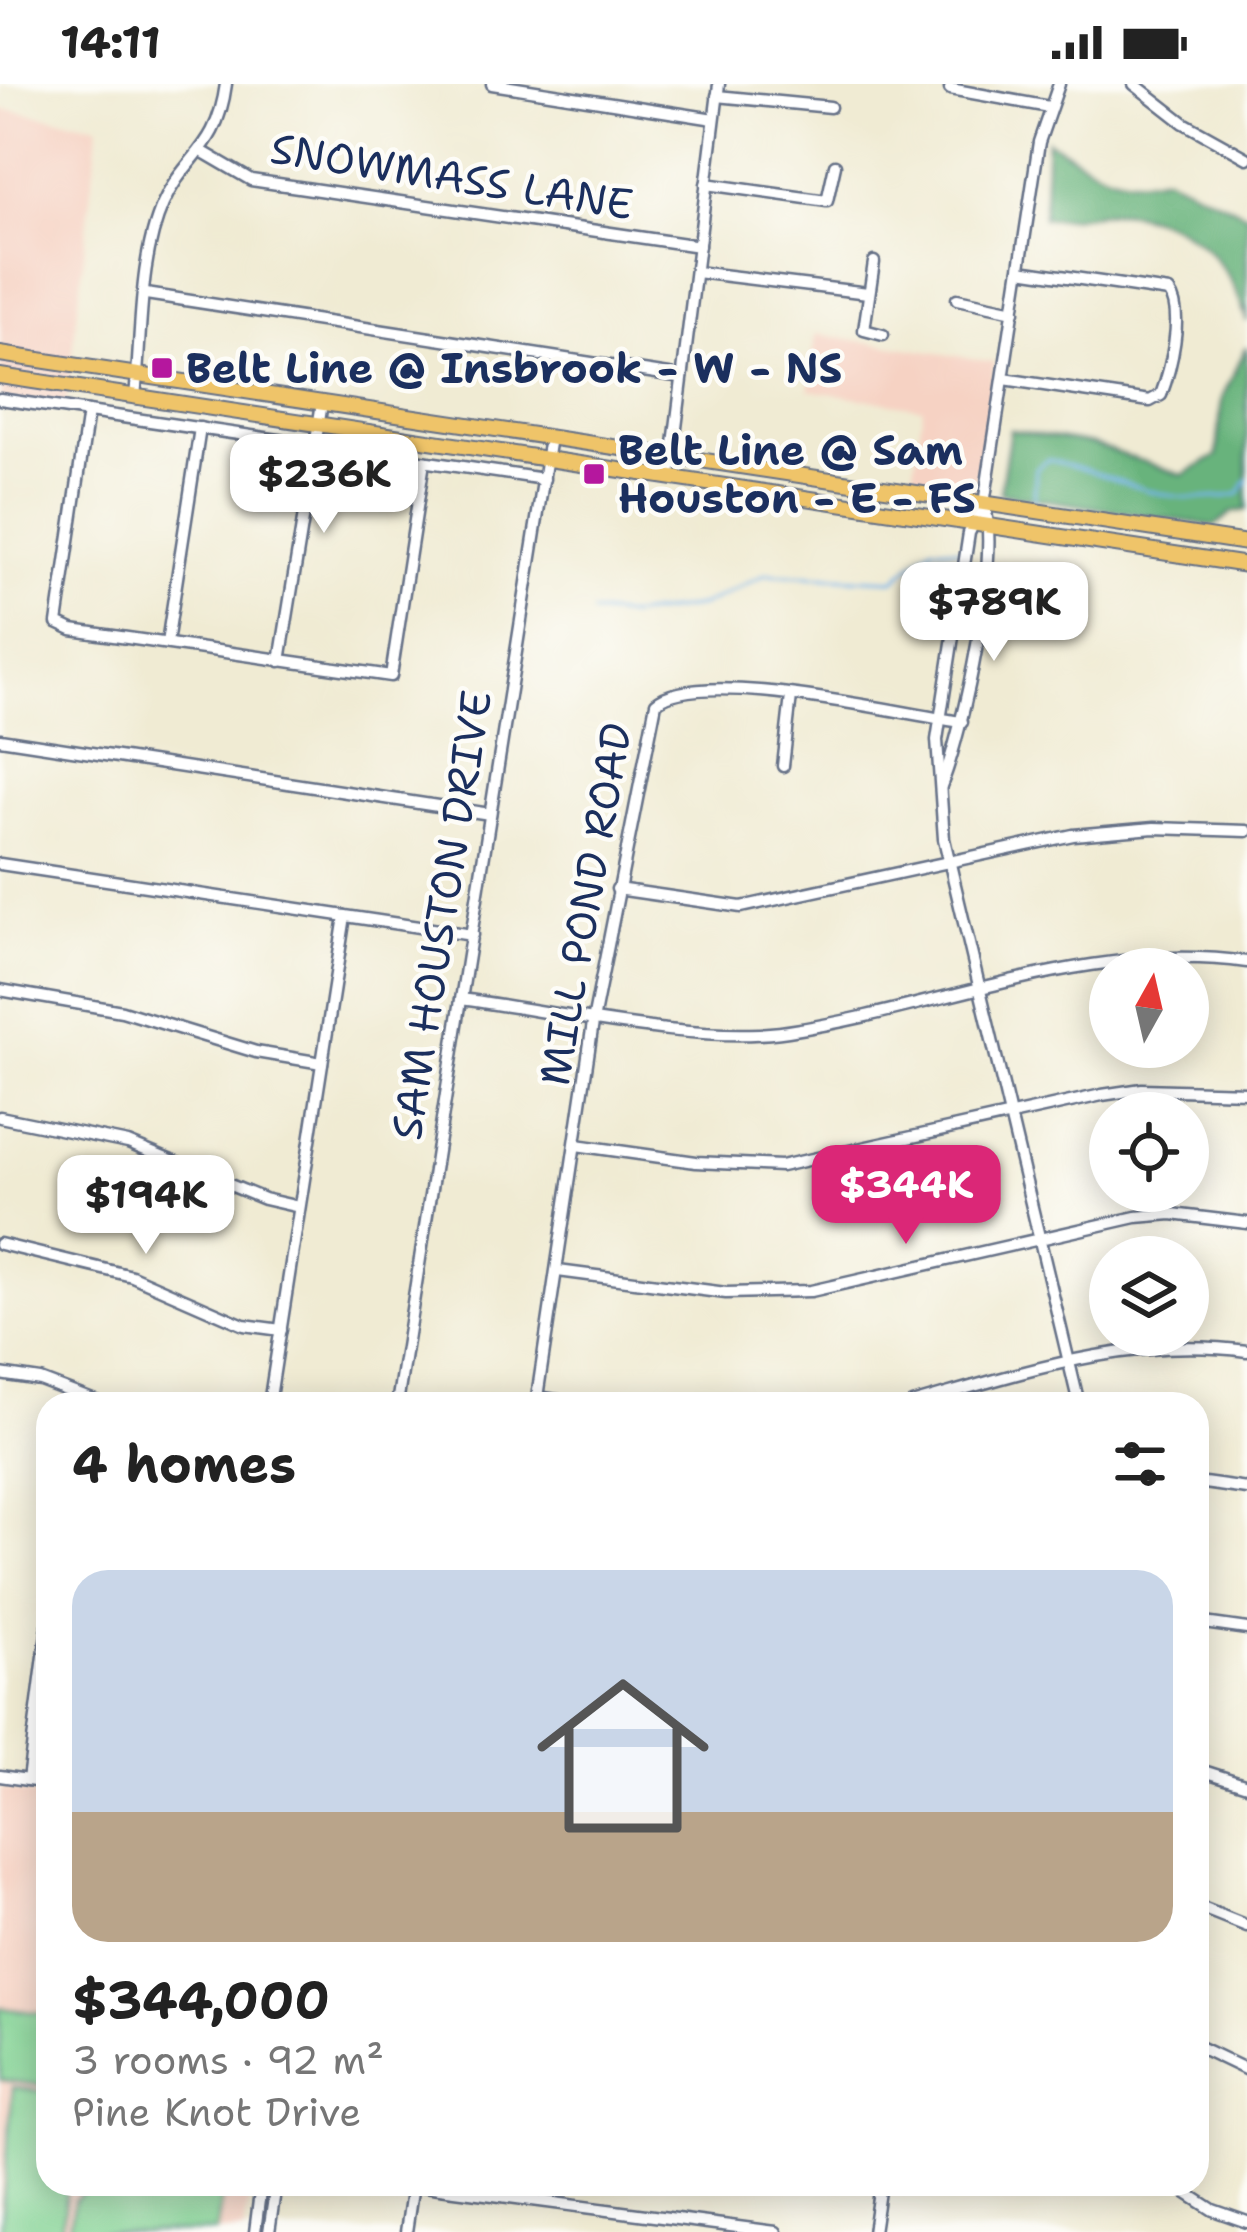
<!DOCTYPE html>
<meta charset="utf-8">
<style>
body{margin:0;font-family:"Shantell Sans",sans-serif;background:#f2f2f2;color:#222;height:100vh;display:flex;flex-direction:column;font-size:45px;white-space:nowrap}
*{box-sizing:border-box;margin:0}
p{font-size:39px;color:#767676}
.icon{flex:none;width:66px;height:66px;fill:none;stroke:currentColor;stroke-width:2;stroke-linecap:round;stroke-linejoin:round}
.map{position:relative;flex:1;overflow:hidden}
.panel{position:absolute;left:36px;top:1308px;width:1173px;height:804px;display:flex;flex-direction:column;background:#fff;border-radius:36px;box-shadow:0 6px 30px #0003}
.panel>*{flex:none}
.needle{width:78px;rotate:8deg}
.buttons{position:absolute;left:1089px;top:864px;display:grid;gap:24px}
.buttons a{display:grid;place-items:center;width:120px;height:120px;border-radius:50%;background:#fff;box-shadow:0 6px 30px #0003;font-size:60px}
.price{position:absolute;translate:-50% -102px;padding:0 27px;border-radius:24px;background:#fff;color:#222;font-size:39px;line-height:78px;filter:drop-shadow(0 3px 6px #0008)}
.price::after{content:'';position:absolute;left:50%;top:72px;width:36px;height:27px;margin-left:-18px;background:inherit;clip-path:polygon(0 0,100% 0,50% 100%)}
.price.selected{background:#db2777;color:#fff}
ul{padding:0;list-style:none}
li{display:grid;align-content:center;gap:24px;height:636px;padding:0 36px}
li span{display:grid;place-items:center;height:372px;border-radius:36px;color:#555}
li>.icon{margin-inline-start:auto}
span .icon{width:216px;height:216px;fill:#fffc;stroke-width:1}
li b{font-size:51px}
h2{display:flex;justify-content:space-between;align-items:center;height:144px;padding:0 36px;font-size:51px}
.status{display:flex;justify-content:space-between;align-items:center;height:84px;padding:0 60px;background:#fff;direction:ltr}
.status svg{height:33px;fill:currentColor}
.map>svg:first-child{display:block}
.built{fill:#f6d2c3}
.green{fill:#80d192;stroke:#4e8078;stroke-width:3}
.forest{fill:#68b37c;stroke:#42716d;stroke-width:3}
.lines{fill:none;stroke-linecap:round;stroke-linejoin:round}
.stream{stroke:#77b5ea;stroke-width:3}
.minor-casing{stroke:#667187;stroke-width:15}
.major-casing{stroke:#667187;stroke-width:18}
.minor{stroke:#fff;stroke-width:10}
.major{stroke:#efc469;stroke-width:14}
.poi-dot{fill:#b5179e;stroke:#fdfcf7;stroke-width:4.5}
.labels{text-anchor:middle;dominant-baseline:central;stroke-width:9;stroke-linejoin:round;paint-order:stroke}
.street-label{font-size:42px;fill:#1b2f5e;stroke:#fdfcf7}
.poi-label{font-size:42px;font-weight:bold;fill:#1b2f5e;stroke:#fdfcf7;text-anchor:start}
</style>
<div class="status"><b>14:11</b><svg viewBox="0 0 49 12"><path d="M0 12V9h3v3zM5 12V6h3v6zM10 12V3h3v9zM15 12V0h3v12zM26 1h20v11H26zM47 4h2v5h-2z"/></svg></div>
<div class="map">
<svg width="1247" height="2148" viewBox="0 0 1247 2148">
<rect width="100%" height="100%" fill="#fdfcf7"/>
<filter id="ink" filterUnits="userSpaceOnUse"><feTurbulence type="fractalNoise" baseFrequency=".00833" numOctaves="2"/><feDisplacementMap in="SourceGraphic" scale="24" xChannelSelector="R" yChannelSelector="G"/><feConvolveMatrix kernelMatrix="1 2 1 2 8 2 1 2 1" color-interpolation-filters="sRGB"/></filter>
<filter id="wash" filterUnits="userSpaceOnUse"><feTurbulence type="fractalNoise" baseFrequency=".004" numOctaves="4" result="noise"/><feDisplacementMap in="SourceGraphic" scale="48" xChannelSelector="R" yChannelSelector="G"/><feGaussianBlur stdDeviation="2.7" result="paint"/><feColorMatrix in="noise" values="0 0 0 0 0 0 0 0 0 0 0 0 0 0 0 0 0 1.4 0 .05"/><feComposite in="paint" operator="in"/></filter>
<g filter="url(#wash)">
<rect width="100%" height="100%" fill="#f0ebd3"/>
<g class="built">
<path d="M0,25L99,41L66,324L0,315Z"/>
<path d="M816,250L995,278L974,408L912,398L923,324L809,306Z"/>
<path d="M0,1704L48,1713V2100H251L244,2148H0Z"/>
</g>
<g class="green">
<path d="M0,1924L48,1930V2002L0,1996Z"/>
<path d="M13,2003L48,2008V2100H67L61,2148H0Z"/>
<path d="M91,2100H224L216,2148H68L74,2116Z"/>
</g>
<g class="forest">
<path d="M1047,56C1086,80 1118,105 1165,92L1247,130V238C1231,179 1193,138 1129,129C1101,124 1072,138 1043,134Z"/>
<path d="M1247,262V426L1233,428L1215,442L1000,409L1010,346L1092,360L1182,391L1217,372L1222,314Z"/>
</g>
<g class="lines">
<g class="stream">
<path d="M1034,416L1036,384L1048,376C1120,390 1164,427 1239,410L1247,396"/>
<path d="M592,529L630,532L701,522L766,490L894,496L932,463L958,465"/>
</g>
</g>
</g>
<g filter="url(#ink)">
<g class="lines">
<g class="minor-casing">
<g id="minor">
<path d="M492,0L714,35"/>
<path d="M1059,0L1039,58L984,420L969,449L937,656L944,755L1079,1320"/>
<path d="M1134,0L1184,39L1247,74"/>
<path d="M950,5L1049,23"/>
<path d="M717,12L830,23"/>
<path d="M203,68L251,96L699,162"/>
<path d="M706,100L827,117L835,81"/>
<path d="M874,178L864,246L883,251"/>
<path d="M696,188L868,209"/>
<path d="M146,210L682,293"/>
<path d="M957,215L1014,227"/>
<path d="M1004,295L1150,317L1161,311C1170,287 1185,229 1169,208L1020,186"/>
<path d="M135,312C142,252 138,176 163,120C185,70 217,68 226,0"/>
<path d="M0,315L544,395"/>
<path d="M88,328L57,539L72,546L391,592L424,378"/>
<path d="M670,392L719,0"/>
<path d="M167,559L200,344"/>
<path d="M280,577L322,319"/>
<path d="M0,655L490,730"/>
<path d="M783,682L791,612"/>
<path d="M941,702C963,648 1001,472 984,420"/>
<path d="M0,780L472,851"/>
<path d="M617,805L741,823L1073,751L1154,744L1247,747"/>
<path d="M0,906L122,927L256,968L322,979"/>
<path d="M461,915C552,927 700,961 788,947C943,924 1087,856 1247,878"/>
<path d="M0,1033L128,1059L264,1115L299,1123"/>
<path d="M576,1061L696,1078L781,1082L1102,1011L1142,1005L1247,1008"/>
<path d="M0,1160L132,1192L244,1241L281,1246"/>
<path d="M558,1187L726,1209L811,1207L1136,1133L1172,1130L1247,1139"/>
<path d="M0,1290L40,1296L103,1320"/>
<path d="M537,1313L583,1320"/>
<path d="M269,1320L345,832"/>
<path d="M397,1320L550,353"/>
<path d="M536,1320L594,932L656,619C698,582 901,630 962,638"/>
<path d="M912,1320C1024,1288 1130,1251 1247,1267"/>
<path d="M1197,1398L1247,1405"/>
<path d="M1197,1538L1247,1545"/>
<path d="M1197,1685L1247,1701"/>
<path d="M0,1692L48,1699"/>
<path d="M28,1696L48,1541"/>
<path d="M1197,1822L1247,1842"/>
<path d="M1197,1962L1247,1986"/>
<path d="M322,2100L355,2105L378,2100"/>
<path d="M409,2100L776,2148"/>
<path d="M1173,2100L1213,2126L1247,2138"/>
<path d="M255,2148L261,2100"/>
<path d="M269,2148L276,2100"/>
<path d="M406,2148L413,2100"/>
<path d="M873,2148L880,2100"/>
</g>
</g>
<g class="major-casing">
<g id="major">
<path d="M0,270L1247,459"/>
<path d="M0,292L1247,481"/>
</g>
</g>
<use href="#minor" class="minor"/>
<use href="#major" class="major"/>
</g>
</g>
<g class="poi-dot">
<rect x="150" y="272" width="24" height="24" rx="6"/>
<rect x="582" y="378" width="24" height="24" rx="6"/>
</g>
<g class="labels">
<g class="street-label">
<text transform="translate(452 92) rotate(9)">SNOWMASS LANE</text>
<text transform="translate(585 820) rotate(-80)">MILL POND ROAD</text>
<text transform="translate(441 831) rotate(-81)">SAM HOUSTON DRIVE</text>
</g>
<g class="poi-label">
<text x="186" y="284">Belt Line @ Insbrook - W - NS</text>
<text x="618" y="366">Belt Line @ Sam<tspan x="618" dy="48">Houston - E - FS</tspan></text>
</g>
</g>
</svg>
<div class="buttons">
<a><svg class="needle" viewBox="-14 -14 28 28"><path d="M0-13l5 13h-10z" fill="#e53935"/><path d="M0 13l5-13h-10z" fill="#767676"/></svg></a>
<a><svg class="icon" aria-label="locate" viewBox="0 0 24 24"><circle cx="12" cy="12" r="6"/><path d="M12 2v4M12 18v4M2 12h4M18 12h4"/></svg></a>
<a><svg class="icon" aria-label="layers" viewBox="0 0 24 24"><path d="M12 4l9 5-9 5-9-5zM3 14l9 5 9-5"/></svg></a>
</div>
<b class="price" style="left:324px;top:452px">$236K</b>
<b class="price" style="left:994px;top:580px">$789K</b>
<b class="price selected" style="left:906px;top:1163px">$344K</b>
<b class="price" style="left:146px;top:1173px">$194K</b>
<section class="panel">
<h2>4 homes<svg class="icon" aria-label="filters" viewBox="0 0 24 24"><path d="M4 7h16M4 17h16"/><circle cx="9" cy="7" r="2"/><circle cx="15" cy="17" r="2"/></svg></h2>
<ul>
<li><span style="background:linear-gradient(#c9d6e8 65%,#b9a48a 0)"><svg class="icon" aria-label="home" viewBox="0 0 24 24"><path d="M3 11l9-7 9 7M6 9v11h12V9"/></svg></span><div><b>$344,000</b><p>3 rooms · 92 m²</p><p>Pine Knot Drive</p></div></li>
</ul>
</section>
</div>
